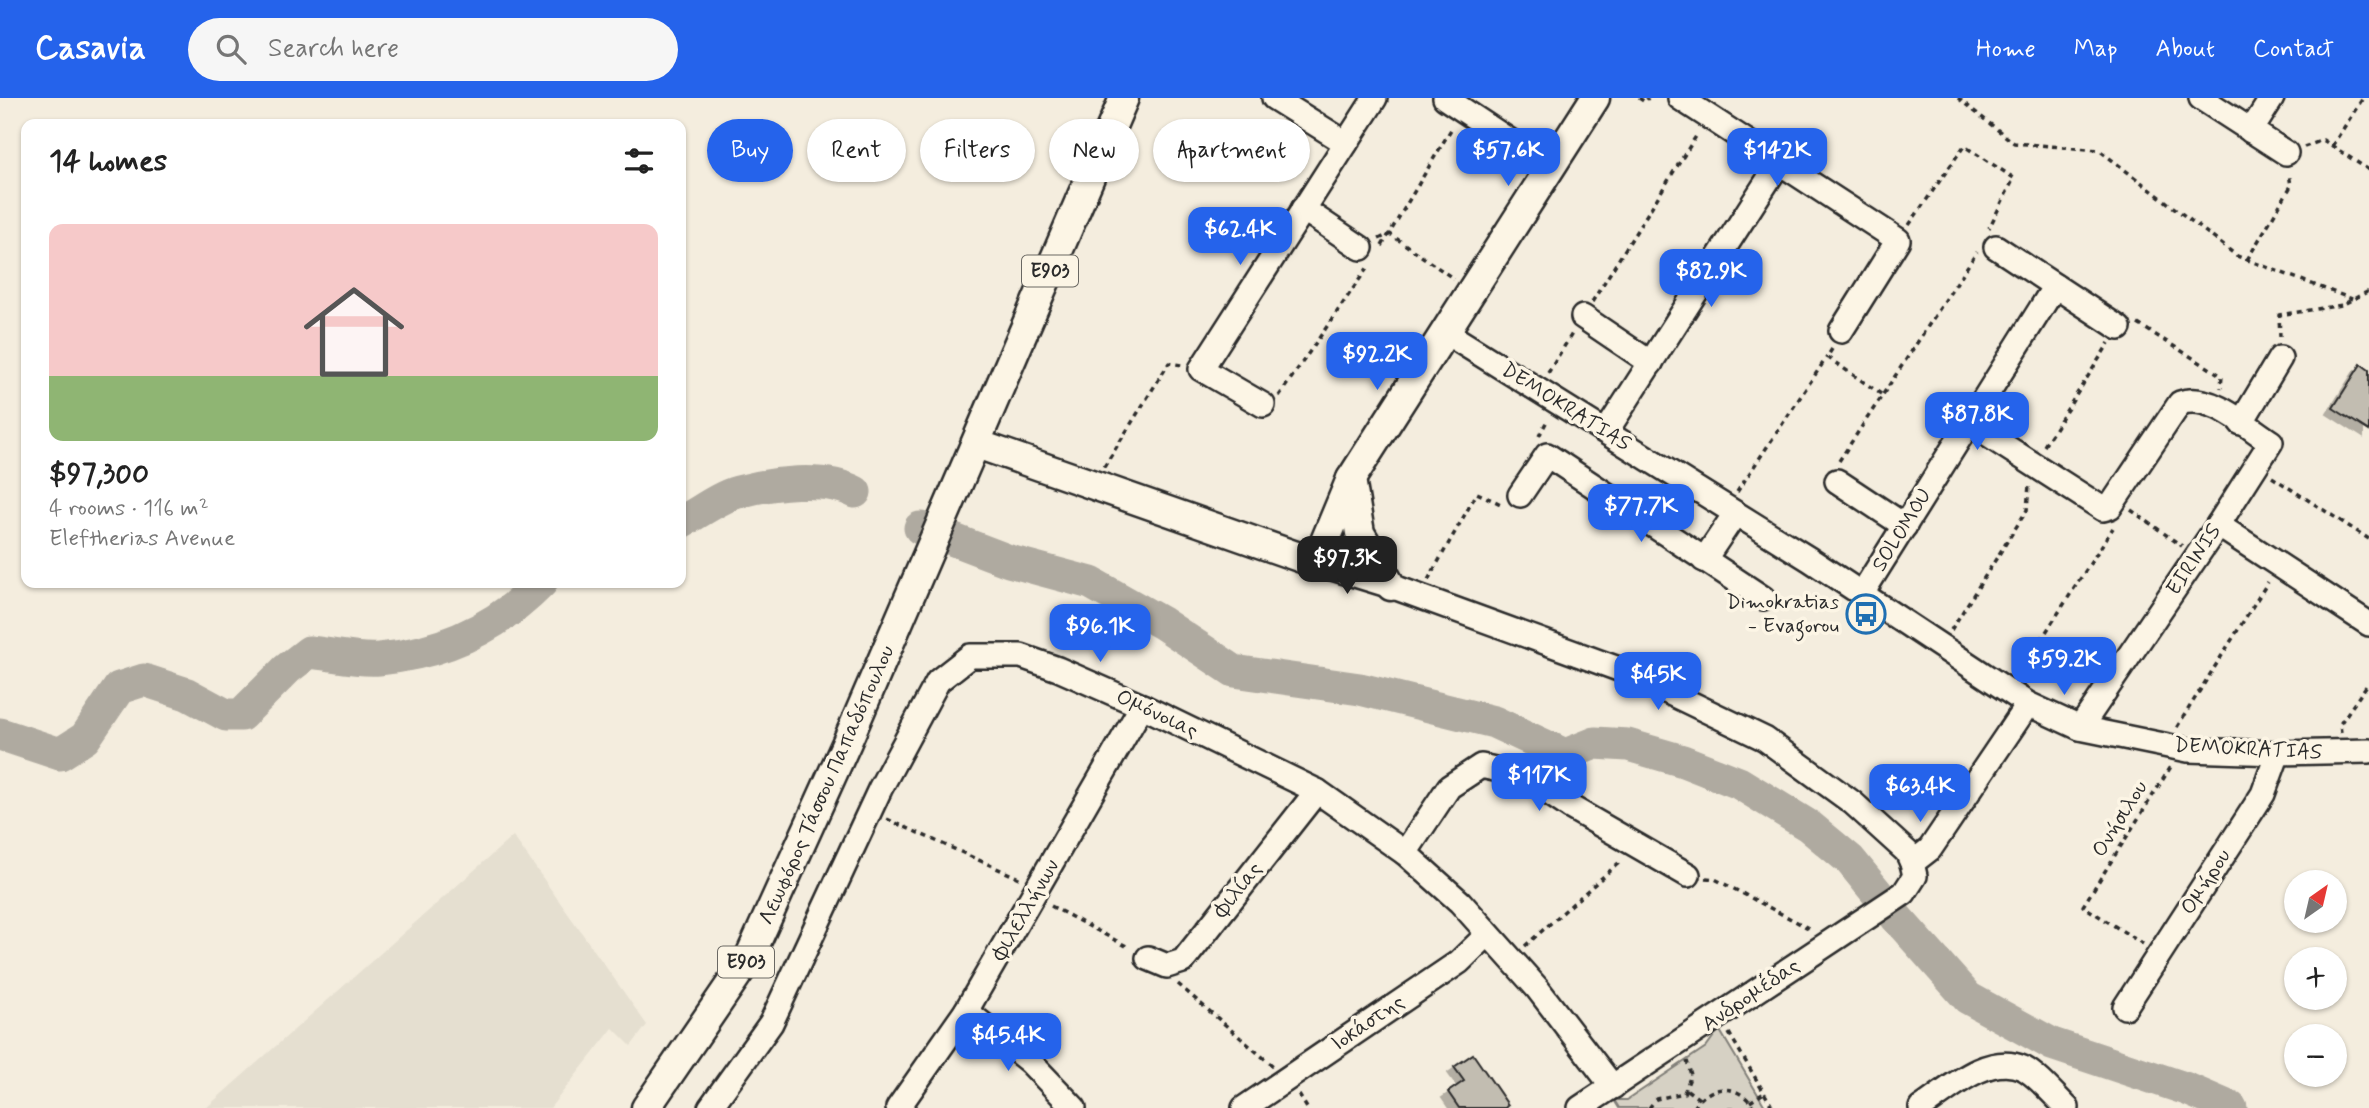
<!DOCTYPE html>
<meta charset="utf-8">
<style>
body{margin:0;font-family:Mynerve,sans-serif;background:#f6f6f6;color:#222;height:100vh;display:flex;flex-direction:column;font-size:26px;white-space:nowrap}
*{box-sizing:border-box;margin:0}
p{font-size:23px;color:#767676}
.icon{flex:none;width:38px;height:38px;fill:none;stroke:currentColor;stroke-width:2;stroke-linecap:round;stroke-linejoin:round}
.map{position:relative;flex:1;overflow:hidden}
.sheet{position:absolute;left:21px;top:21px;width:665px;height:469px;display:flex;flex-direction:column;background:#fff;border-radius:14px;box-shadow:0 2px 5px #0004}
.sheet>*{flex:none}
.top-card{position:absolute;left:707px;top:21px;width:665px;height:63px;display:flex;gap:14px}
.needle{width:46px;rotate:34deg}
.tools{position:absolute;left:2284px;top:772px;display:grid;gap:14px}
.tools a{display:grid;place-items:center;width:63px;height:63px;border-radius:50%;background:#fff;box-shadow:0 2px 5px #0004;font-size:35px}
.price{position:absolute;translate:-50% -60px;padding:0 16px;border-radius:14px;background:#2563eb;color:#fff;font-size:23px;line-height:46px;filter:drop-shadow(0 2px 4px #0008)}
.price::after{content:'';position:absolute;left:50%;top:42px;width:21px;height:16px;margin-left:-10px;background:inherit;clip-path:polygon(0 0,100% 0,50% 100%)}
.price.on{background:#222;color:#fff}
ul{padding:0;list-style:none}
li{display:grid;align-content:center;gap:14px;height:371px;padding:0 28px}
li+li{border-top:2px solid #e0e0e0}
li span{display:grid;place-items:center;height:217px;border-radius:14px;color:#555}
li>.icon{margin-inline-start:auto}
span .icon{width:126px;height:126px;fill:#fffc;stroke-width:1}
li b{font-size:30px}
h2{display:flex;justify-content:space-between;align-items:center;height:84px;padding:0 28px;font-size:30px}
.chip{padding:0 24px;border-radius:32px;background:#fff;box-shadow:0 2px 5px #0004;font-size:24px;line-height:63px}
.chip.on{background:#2563eb;color:#fff}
header{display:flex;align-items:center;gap:42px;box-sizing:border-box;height:98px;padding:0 35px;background:#2563eb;color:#fff}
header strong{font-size:33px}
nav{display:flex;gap:38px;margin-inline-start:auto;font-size:24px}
.search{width:490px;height:63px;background:#f6f6f6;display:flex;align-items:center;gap:18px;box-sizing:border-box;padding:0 24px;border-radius:38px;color:#767676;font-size:26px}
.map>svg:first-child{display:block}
.built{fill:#e5dfd0}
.green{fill:#d6d1c4;stroke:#807e78;stroke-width:2}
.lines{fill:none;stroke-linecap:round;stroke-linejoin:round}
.river{stroke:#afaaa0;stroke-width:33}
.building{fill:#c2bdb1;stroke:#2b2b2b;stroke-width:2;filter:url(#shadow)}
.minor-casing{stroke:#2b2b2b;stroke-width:28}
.major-casing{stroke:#2b2b2b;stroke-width:33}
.path{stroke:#2b2b2b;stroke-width:3.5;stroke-dasharray:5 5;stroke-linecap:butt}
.minor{stroke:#fcf5e5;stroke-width:23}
.major{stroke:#fcf5e5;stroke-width:28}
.labels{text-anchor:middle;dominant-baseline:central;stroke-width:7;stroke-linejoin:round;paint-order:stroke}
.shield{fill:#fcf5e5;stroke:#6a6863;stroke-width:2}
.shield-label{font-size:19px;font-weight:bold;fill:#2b2b2b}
.street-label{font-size:21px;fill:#2b2b2b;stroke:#fcf5e5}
.poi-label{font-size:21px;fill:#2b2b2b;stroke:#fcf5e5;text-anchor:end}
</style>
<header>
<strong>Casavia</strong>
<div class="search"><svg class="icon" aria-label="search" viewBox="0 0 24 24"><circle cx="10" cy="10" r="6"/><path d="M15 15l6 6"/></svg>Search here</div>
<nav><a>Home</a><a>Map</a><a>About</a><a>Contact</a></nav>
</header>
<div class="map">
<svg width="2369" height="1010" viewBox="0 0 2369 1010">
<defs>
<filter id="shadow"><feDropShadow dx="-6" dy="6" stdDeviation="0" flood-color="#0004"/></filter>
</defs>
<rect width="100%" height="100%" fill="#f4edde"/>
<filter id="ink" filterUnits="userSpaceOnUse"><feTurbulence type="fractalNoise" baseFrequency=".0143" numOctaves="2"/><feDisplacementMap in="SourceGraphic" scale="14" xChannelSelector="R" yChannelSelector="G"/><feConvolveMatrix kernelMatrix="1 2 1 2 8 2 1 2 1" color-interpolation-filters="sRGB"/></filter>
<g filter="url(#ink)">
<path class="built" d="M513,738L647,927L631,948L613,930L550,1010H206Z"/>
<path class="green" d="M1719,931L1766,1010H1619L1614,1002H1627L1706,949Z"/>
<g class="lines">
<g class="river">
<path d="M681,424C699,415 719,399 738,394C770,385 825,378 855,394"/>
<path d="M920,430H922"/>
<path d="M954,442L1009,463L1091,485L1162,525L1234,573L1360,591L1494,624L1565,657L1595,645L1628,647L1683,663L1739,685L1809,728L1850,762L1877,795"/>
<path d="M0,636L60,656L85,640L119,590L144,582L187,596L226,617H241L287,571L309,554C332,556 357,563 379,561C442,555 497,530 541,485"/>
<path d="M1896,819L1968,900L2052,946L2187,991L2231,1010"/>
</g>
</g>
<g class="building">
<path d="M2361,266L2369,272V333L2333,310Z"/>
<path d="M1473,956L1508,1007L1505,1010H1459L1448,994L1464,983L1454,969Z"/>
</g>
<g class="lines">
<g class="minor-casing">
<g id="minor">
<path d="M1274,0L1346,45"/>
<path d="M1445,0L1551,70"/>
<path d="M1680,0L1898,142L1841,233"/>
<path d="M2201,0L2286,55"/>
<path d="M2251,33L2272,0"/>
<path d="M1303,111L1361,150"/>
<path d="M1996,149L2119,230"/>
<path d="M1583,219L1651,265"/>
<path d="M1445,234L1809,461L2028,606L2080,630L2188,652L2278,655L2369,653"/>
<path d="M1263,307L1201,271L1375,0"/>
<path d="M1969,325L2103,411L2110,409L2180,305C2210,294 2246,328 2271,344L2218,427L2080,630"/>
<path d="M2241,325L2280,260"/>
<path d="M1606,334L1779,65"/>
<path d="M1837,383L1905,428"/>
<path d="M1520,397L1547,357L1763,500"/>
<path d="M2218,427L2369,526"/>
<path d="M1704,462L1735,416"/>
<path d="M1316,465L1391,488L1624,573L1765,641L1853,705L1907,754L1912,765L1915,778L1904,795L1580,1010"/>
<path d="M1861,497L2055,188"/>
<path d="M1405,755L1449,689L1481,668L1522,677L1570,709L1688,777"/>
<path d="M1912,765L1930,751L2028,606"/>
<path d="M1148,860L1167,868L1183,863L1317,693"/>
<path d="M2125,909L2263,696L2278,655"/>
<path d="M966,913L1030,964L1074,1010"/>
<path d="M710,1010L771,925L880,691L938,583L970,558H1021L1058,571L1142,608L1317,693L1405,755L1460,804L1537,890L1613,989"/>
<path d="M898,1010L966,913L1142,608"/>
<path d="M1244,1010L1459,864L1488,836"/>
<path d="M1921,1010C1948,992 1988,954 2023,970C2036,976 2056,999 2067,1010"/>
</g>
</g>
<g class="major-casing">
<g id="major">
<path d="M977,346L1316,465L1351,381L1595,0"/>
<path d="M1351,381L1360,435L1391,488"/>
<path d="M646,1010L750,858L847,644L1124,0"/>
</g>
</g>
<g class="path">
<path d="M1639,0L1645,4L1648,0"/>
<path d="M1958,0L2014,45L2099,52L2237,158L2352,201"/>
<path d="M2332,48L2363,0"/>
<path d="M2304,49L2323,42L2369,72"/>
<path d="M1909,127L1964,48L2014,80L1989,130"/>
<path d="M1379,141L1390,136L1454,181"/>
<path d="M1382,148L1453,28"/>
<path d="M2247,162L2291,88L2289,75"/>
<path d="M1592,204L1698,35"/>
<path d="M2138,226L2222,278L2221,290"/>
<path d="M2280,239L2279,217L2342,207L2367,194L2369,195"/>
<path d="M1832,251L1827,259L1881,296"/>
<path d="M1548,275L1573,234"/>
<path d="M1279,298L1368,169"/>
<path d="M1539,338L1548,321"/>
<path d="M2044,348L2109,245"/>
<path d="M1839,363L1977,154"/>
<path d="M1104,369L1169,265L1182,267"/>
<path d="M2272,379L2369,441"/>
<path d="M1737,394L1827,259"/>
<path d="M2131,412L2182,448"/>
<path d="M1428,482L1477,395L1503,407"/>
<path d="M1951,532L2027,412L2029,387"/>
<path d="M2019,576L2113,430"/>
<path d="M2177,629L2268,484"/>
<path d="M2341,635L2340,626L2369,584"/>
<path d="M887,721L1021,781"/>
<path d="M1706,780L1715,781L1812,832"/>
<path d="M1051,808L1130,850"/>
<path d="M2143,846L2083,808L2172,667"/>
<path d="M1525,848L1622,762"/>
<path d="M1178,886L1273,968"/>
<path d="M1729,935L1773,1010"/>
<path d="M1687,992L1699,1001"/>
<path d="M1299,997L1307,1010"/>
<path d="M1750,1004L1764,995"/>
<path d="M1649,1010L1656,1001L1684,995L1691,977L1687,963"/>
<path d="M1694,1010C1708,985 1740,985 1754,1010"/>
</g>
<use href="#minor" class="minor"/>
<use href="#major" class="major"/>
</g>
</g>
<defs>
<g id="bus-ring" transform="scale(2.0125)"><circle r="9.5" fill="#fcf5e5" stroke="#1f6fb2" stroke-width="1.5"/><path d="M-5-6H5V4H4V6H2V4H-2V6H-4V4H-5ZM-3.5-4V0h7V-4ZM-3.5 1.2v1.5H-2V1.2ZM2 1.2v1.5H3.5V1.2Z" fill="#1f6fb2"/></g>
</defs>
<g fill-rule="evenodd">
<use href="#bus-ring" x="1866" y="516"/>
</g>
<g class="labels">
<g class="shield">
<rect x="1022" y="157.5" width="56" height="31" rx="5"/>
<rect x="718" y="848.5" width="56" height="31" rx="5"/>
</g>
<g class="shield-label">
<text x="1050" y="173">E903</text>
<text x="746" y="864">E903</text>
</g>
<g class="street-label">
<text transform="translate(1566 309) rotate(32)">DEMOKRATIAS</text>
<text transform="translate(1902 432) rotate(-58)">SOLOMOU</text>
<text transform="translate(2194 462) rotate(-56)">EIRINIS</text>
<text transform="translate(1157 616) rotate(25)">Ομόνοιας</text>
<text transform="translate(2248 651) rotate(3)">DEMOKRATIAS</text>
<text transform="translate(827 687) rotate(-66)">Λεωφόρος Τάσσου Παπαδόπουλου</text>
<text transform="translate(2120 721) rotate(-58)">Ονήσιλου</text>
<text transform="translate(2206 784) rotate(-57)">Ομήρου</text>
<text transform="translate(1238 792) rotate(-52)">Φιλίας</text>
<text transform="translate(1026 812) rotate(-60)">Φιλελλήνων</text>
<text transform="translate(1751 897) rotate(-34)">Ανδρομέδας</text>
<text transform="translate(1368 925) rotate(-34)">Ιοκάστης</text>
</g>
<g class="poi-label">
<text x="1839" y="504">Dimokratias<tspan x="1839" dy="24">- Evagorou</tspan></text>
</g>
</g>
</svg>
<div class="tools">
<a><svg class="needle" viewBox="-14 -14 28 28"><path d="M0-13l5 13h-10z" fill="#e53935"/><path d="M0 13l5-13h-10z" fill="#767676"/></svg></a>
<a>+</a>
<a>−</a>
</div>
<b class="price" style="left:1508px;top:90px">$57.6K</b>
<b class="price" style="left:1777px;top:90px">$142K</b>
<b class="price" style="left:1240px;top:169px">$62.4K</b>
<b class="price" style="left:1711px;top:211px">$82.9K</b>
<b class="price" style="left:1377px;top:294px">$92.2K</b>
<b class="price" style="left:1977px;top:354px">$87.8K</b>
<b class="price" style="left:1641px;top:446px">$77.7K</b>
<b class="price on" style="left:1347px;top:498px">$97.3K</b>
<b class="price" style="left:1100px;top:566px">$96.1K</b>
<b class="price" style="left:2064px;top:599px">$59.2K</b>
<b class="price" style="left:1658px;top:614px">$45K</b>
<b class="price" style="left:1539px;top:715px">$117K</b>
<b class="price" style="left:1920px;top:726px">$63.4K</b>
<b class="price" style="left:1008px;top:975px">$45.4K</b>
<div class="top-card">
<a class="chip on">Buy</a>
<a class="chip">Rent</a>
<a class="chip">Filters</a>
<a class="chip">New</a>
<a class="chip">Apartment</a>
</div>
<section class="sheet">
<h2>14 homes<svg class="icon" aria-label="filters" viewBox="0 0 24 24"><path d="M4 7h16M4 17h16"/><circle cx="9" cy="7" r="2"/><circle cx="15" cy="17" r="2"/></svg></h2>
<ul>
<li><span style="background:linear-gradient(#f6c9c9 70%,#8fb573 0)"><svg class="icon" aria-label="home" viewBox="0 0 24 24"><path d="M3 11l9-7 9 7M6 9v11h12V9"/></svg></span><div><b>$97,300</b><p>4 rooms · 116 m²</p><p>Eleftherias Avenue</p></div></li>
</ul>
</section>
</div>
